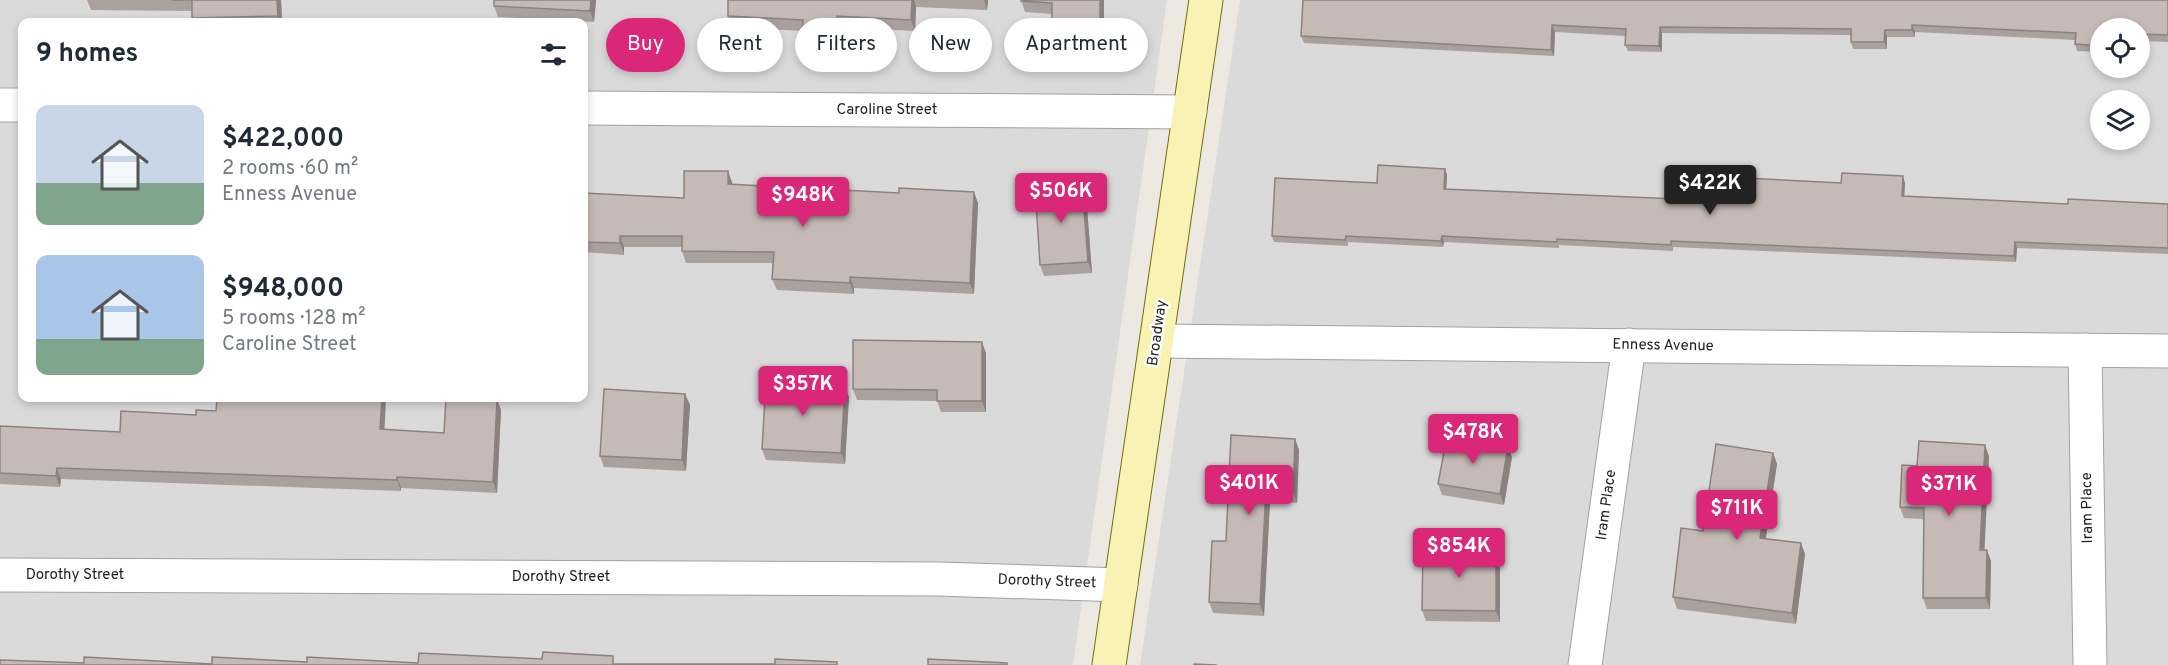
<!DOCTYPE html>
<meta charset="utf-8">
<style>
body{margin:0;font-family:Overpass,sans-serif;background:#f2f2f3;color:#1f2937;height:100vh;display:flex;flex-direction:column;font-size:22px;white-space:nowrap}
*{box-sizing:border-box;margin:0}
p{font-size:20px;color:#747a83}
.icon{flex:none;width:33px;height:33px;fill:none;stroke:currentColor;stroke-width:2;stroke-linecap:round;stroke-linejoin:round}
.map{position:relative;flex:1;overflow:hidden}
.drawer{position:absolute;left:18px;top:18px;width:570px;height:384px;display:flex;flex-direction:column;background:#fff;border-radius:12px;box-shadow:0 3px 9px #0003}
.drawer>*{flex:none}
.hud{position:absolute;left:606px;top:18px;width:570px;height:54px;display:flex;gap:12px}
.controls{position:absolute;left:2090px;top:18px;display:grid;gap:12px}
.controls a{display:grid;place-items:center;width:60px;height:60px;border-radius:50%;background:#fff;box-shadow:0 3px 9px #0003;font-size:30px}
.price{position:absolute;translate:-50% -51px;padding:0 14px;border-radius:6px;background:#db2777;color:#fff;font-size:20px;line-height:39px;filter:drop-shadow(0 2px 3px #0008)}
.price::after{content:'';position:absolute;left:50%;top:36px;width:18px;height:14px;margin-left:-9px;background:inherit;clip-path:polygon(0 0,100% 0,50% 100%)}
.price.active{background:#222;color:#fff}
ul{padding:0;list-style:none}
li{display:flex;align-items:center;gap:18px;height:150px;padding:0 18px}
li span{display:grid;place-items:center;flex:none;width:168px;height:120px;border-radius:12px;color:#555}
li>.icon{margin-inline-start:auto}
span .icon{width:72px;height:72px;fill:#fffc;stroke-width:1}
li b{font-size:26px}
h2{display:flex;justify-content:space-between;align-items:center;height:72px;padding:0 18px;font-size:26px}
.chip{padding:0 21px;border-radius:27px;background:#fff;box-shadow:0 3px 9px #0003;font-size:21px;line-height:54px}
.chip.active{background:#db2777;color:#fff}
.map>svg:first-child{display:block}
.residential{fill:#dbdada;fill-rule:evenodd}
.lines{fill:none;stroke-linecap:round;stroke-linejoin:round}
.street-casing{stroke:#a1a1a1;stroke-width:35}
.secondary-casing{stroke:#726e05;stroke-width:35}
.street{stroke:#fff;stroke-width:33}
.secondary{stroke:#f9f2b5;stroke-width:33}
.wall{fill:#aaa09d}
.shaded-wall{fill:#8b827f}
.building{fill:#c6bab6;stroke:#8b827f;stroke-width:1.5}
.labels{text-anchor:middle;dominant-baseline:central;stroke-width:4.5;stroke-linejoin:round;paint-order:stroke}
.street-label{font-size:15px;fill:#1d1d1d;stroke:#fff}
</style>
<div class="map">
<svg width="2168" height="665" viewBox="0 0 2168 665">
<rect width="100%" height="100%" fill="#eee8e2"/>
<g class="residential">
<path d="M0,0H1167L1073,665H0ZM22,22H584V398H22Z"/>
<path d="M1240,0H2168V665H1140ZM2100,28H2139V68H2100ZM2100,100H2139V140H2100Z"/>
</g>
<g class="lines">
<g class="street-casing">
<g id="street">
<path d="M0,105H22"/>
<path d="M584,108L1190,112"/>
<path d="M1157,341L2168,351"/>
<path d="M2085,350L2090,665"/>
<path d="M0,575L938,579L1121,585"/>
<path d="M1585,665L1629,345"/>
</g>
</g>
<g class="secondary-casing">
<path id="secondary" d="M1109,665L1206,0"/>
</g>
<use href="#street" class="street"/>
<use href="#secondary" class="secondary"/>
</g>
<g class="wall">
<path d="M87,0H281L282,22H194L192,18V11L91,10Z"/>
<path d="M494,0H596L594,22L498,17L494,6Z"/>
<path d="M728,0H988L987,10L916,7L915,31L841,27L840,42L807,41L803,31L732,27L728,16Z"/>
<path d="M1021,0H1104V33L1056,32L1052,21V14L1025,12Z"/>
<path d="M1303,0H2168V42L2139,41V28H2100V52L2077,51L2075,44V40L1915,32V37H1887V49H1853L1851,42V35L1662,33V52L1628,51L1625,45V36L1555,32L1554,56L1304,43L1301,36Z"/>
<path d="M1445,169L1447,175L1446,189L1725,201L1841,183H1905L1904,196L2068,204H2168V254L2017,248L2016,262L1673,247V251L1559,245V248L1444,242L1443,247L1348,242V246L1274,242L1272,236L1377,183Z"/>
<path d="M732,182V184L978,203L974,294L854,288V294L777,290L772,279L773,263H686L682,251V247H624V255L584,252V193L684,198Z"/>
<path d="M1086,194L1092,273L1044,276L1040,265Z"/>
<path d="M986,353V412H941L937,401L857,400L853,389Z"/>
<path d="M685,394L690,405L686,471L604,467L600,456Z"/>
<path d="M849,397L845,464L766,460L762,449Z"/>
<path d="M501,410L497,493L401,488V491L61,479L60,487L0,484V426L120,432L385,430L444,433Z"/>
<path d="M1295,439L1299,450L1297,503L1270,501L1264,616L1213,613L1209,602L1226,541Z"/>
<path d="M1773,453L1777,464L1766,538L1805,554L1796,624L1677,609L1673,597L1703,531Z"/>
<path d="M1989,456L1984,550L1991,561L1990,609H1927L1923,598V519L1904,518L1900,507L1917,466Z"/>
<path d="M1512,457L1504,505L1442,495L1438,484Z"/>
<path d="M1500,558V622L1426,621L1422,610Z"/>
</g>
<g class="shaded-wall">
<path d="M277,0H281L282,22H280L278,16Z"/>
<path d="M591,0H596L594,22L590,11Z"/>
<path d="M912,0H914L916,7L915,31L911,20Z"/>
<path d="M984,0H988L987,10Z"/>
<path d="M1100,0H1104V33L1100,22Z"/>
<path d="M837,16L841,27L840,42L836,31Z"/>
<path d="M1552,25L1555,32L1554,56L1551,50Z"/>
<path d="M1912,25L1915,32V37L1912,30Z"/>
<path d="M1660,27L1662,33V52L1659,46Z"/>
<path d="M1885,30L1887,37V49L1884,42Z"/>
<path d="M1445,169L1447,175L1446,195L1444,189Z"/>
<path d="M728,171L732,182V195L728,184Z"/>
<path d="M1903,176L1905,183L1904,202L1902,196Z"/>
<path d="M1082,182L1086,194L1092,273L1088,262Z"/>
<path d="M974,192L978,203L974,294L970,283Z"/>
<path d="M620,236L624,247V255L620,243Z"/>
<path d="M1442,236L1444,242L1443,247L1441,241Z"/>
<path d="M2015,242L2017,248L2016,262L2014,256Z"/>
<path d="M850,277L854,288V294L850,283Z"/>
<path d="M982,342L986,353V412L982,401Z"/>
<path d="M845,386L849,397L845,464L841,453Z"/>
<path d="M685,394L690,405L686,471L682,460Z"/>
<path d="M382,398H386L384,441L380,429Z"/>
<path d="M497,399L501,410L497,493L493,482Z"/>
<path d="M1295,439L1299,450L1297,503L1293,492Z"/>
<path d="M1985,445L1989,456L1984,561L1980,550Z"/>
<path d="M1508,446L1512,457L1504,505L1500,494Z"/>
<path d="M1773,453L1777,464L1764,549L1760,538Z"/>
<path d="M57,468L61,479L60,487L56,476Z"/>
<path d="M397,477L401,488V491L397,480Z"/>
<path d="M1266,490L1270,501L1264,616L1260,604Z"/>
<path d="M1801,543L1805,554L1796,624L1792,613Z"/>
<path d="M1496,547L1500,558V622L1496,611Z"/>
<path d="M1987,550L1991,561L1990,609L1986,598Z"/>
</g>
<g class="building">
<path d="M172,0H277L278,16L192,18V0Z"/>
<path d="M494,0H591L590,11L494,6Z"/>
<path d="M728,0H912L911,20L837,16L836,31L803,30V20L728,16Z"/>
<path d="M1021,0H1100V22L1052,21V3L1021,1Z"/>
<path d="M1303,0H2168V35L2139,34V28H2100V46L2075,44L2076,33L1912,25V30H1885L1884,42H1851V29L1660,27L1659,46L1625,45L1626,29L1552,25L1551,50L1301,36Z"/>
<path d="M1378,165L1445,169L1444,189L1725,201L1726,177L1841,183L1842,173L1903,176L1902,196L2068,204V199L2168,204V248L2015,242L2014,256L1671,241V245L1557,239V242L1442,236L1441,241L1346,236L1345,240L1272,236L1275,178L1377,183Z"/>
<path d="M684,171H728V184L899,193V188L974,192L970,283L850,277V283L772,279L774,252L682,251V236H620V243L584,242V193L684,198Z"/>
<path d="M1082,182L1088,262L1040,265L1035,186Z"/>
<path d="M853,340L982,342V401H937V390L853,389Z"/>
<path d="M766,381L845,386L841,453L762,449Z"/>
<path d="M604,389L685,394L682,460L600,456Z"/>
<path d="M217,398H382L380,429L444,433L446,398L497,399L493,482L397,477V480L57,468L56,476L0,473V426L120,432L121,411L196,415V410L216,411Z"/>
<path d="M1231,435L1295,439L1293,492L1266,490L1260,604L1209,602L1212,541H1226Z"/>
<path d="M1447,436L1508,446L1500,494L1438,484Z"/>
<path d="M1919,441L1985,445L1980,550H1987L1986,598H1923L1924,508L1900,507L1902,465L1917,466Z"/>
<path d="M1716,444L1773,453L1760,538L1801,543L1792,613L1673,597L1681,528L1703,531Z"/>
<path d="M1423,546L1496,547V611L1422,610Z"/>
<path d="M543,652L613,656V664H775V659L837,662V665H0V660L84,663V657L212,664V657L307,662V657L418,663L419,653L542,659Z"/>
<path d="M928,659L1007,663V665H928Z"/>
<path d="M1194,664L1217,665H1194Z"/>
</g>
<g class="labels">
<g class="street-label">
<text x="887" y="110">Caroline Street</text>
<text transform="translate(1158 333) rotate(-82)">Broadway</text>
<text transform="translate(1663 346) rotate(1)">Enness Avenue</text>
<text transform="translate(1607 505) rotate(-82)">Iram Place</text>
<text transform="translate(2088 508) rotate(-91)">Iram Place</text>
<text x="75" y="575">Dorothy Street</text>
<text x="561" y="577">Dorothy Street</text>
<text transform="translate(1047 582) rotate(2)">Dorothy Street</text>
</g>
</g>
</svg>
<div class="controls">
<a><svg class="icon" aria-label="locate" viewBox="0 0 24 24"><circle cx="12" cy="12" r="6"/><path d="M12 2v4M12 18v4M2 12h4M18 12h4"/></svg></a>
<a><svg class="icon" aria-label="layers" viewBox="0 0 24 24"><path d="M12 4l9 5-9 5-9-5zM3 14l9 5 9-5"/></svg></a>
</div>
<b class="price active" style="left:1710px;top:216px">$422K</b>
<b class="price" style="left:1061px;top:224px">$506K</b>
<b class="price" style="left:803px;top:228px">$948K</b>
<b class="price" style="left:803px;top:417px">$357K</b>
<b class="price" style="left:1473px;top:465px">$478K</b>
<b class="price" style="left:1249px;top:516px">$401K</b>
<b class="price" style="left:1949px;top:517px">$371K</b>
<b class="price" style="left:1737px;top:541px">$711K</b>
<b class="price" style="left:1459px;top:579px">$854K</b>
<div class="hud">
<a class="chip active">Buy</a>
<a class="chip">Rent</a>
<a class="chip">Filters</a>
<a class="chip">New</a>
<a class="chip">Apartment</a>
</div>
<section class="drawer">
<h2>9 homes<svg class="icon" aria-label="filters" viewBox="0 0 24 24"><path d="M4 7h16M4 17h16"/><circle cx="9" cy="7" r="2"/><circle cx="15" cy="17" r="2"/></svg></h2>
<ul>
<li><span style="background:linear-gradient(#c9d6e8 65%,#7fa58c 0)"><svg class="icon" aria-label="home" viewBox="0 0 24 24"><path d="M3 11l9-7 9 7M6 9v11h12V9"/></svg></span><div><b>$422,000</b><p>2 rooms · 60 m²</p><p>Enness Avenue</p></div></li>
<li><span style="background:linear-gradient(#a9c7e8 70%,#7fa58c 0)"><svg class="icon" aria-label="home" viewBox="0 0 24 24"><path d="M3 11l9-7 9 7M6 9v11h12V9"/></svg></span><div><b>$948,000</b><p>5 rooms · 128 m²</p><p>Caroline Street</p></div></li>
</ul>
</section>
</div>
